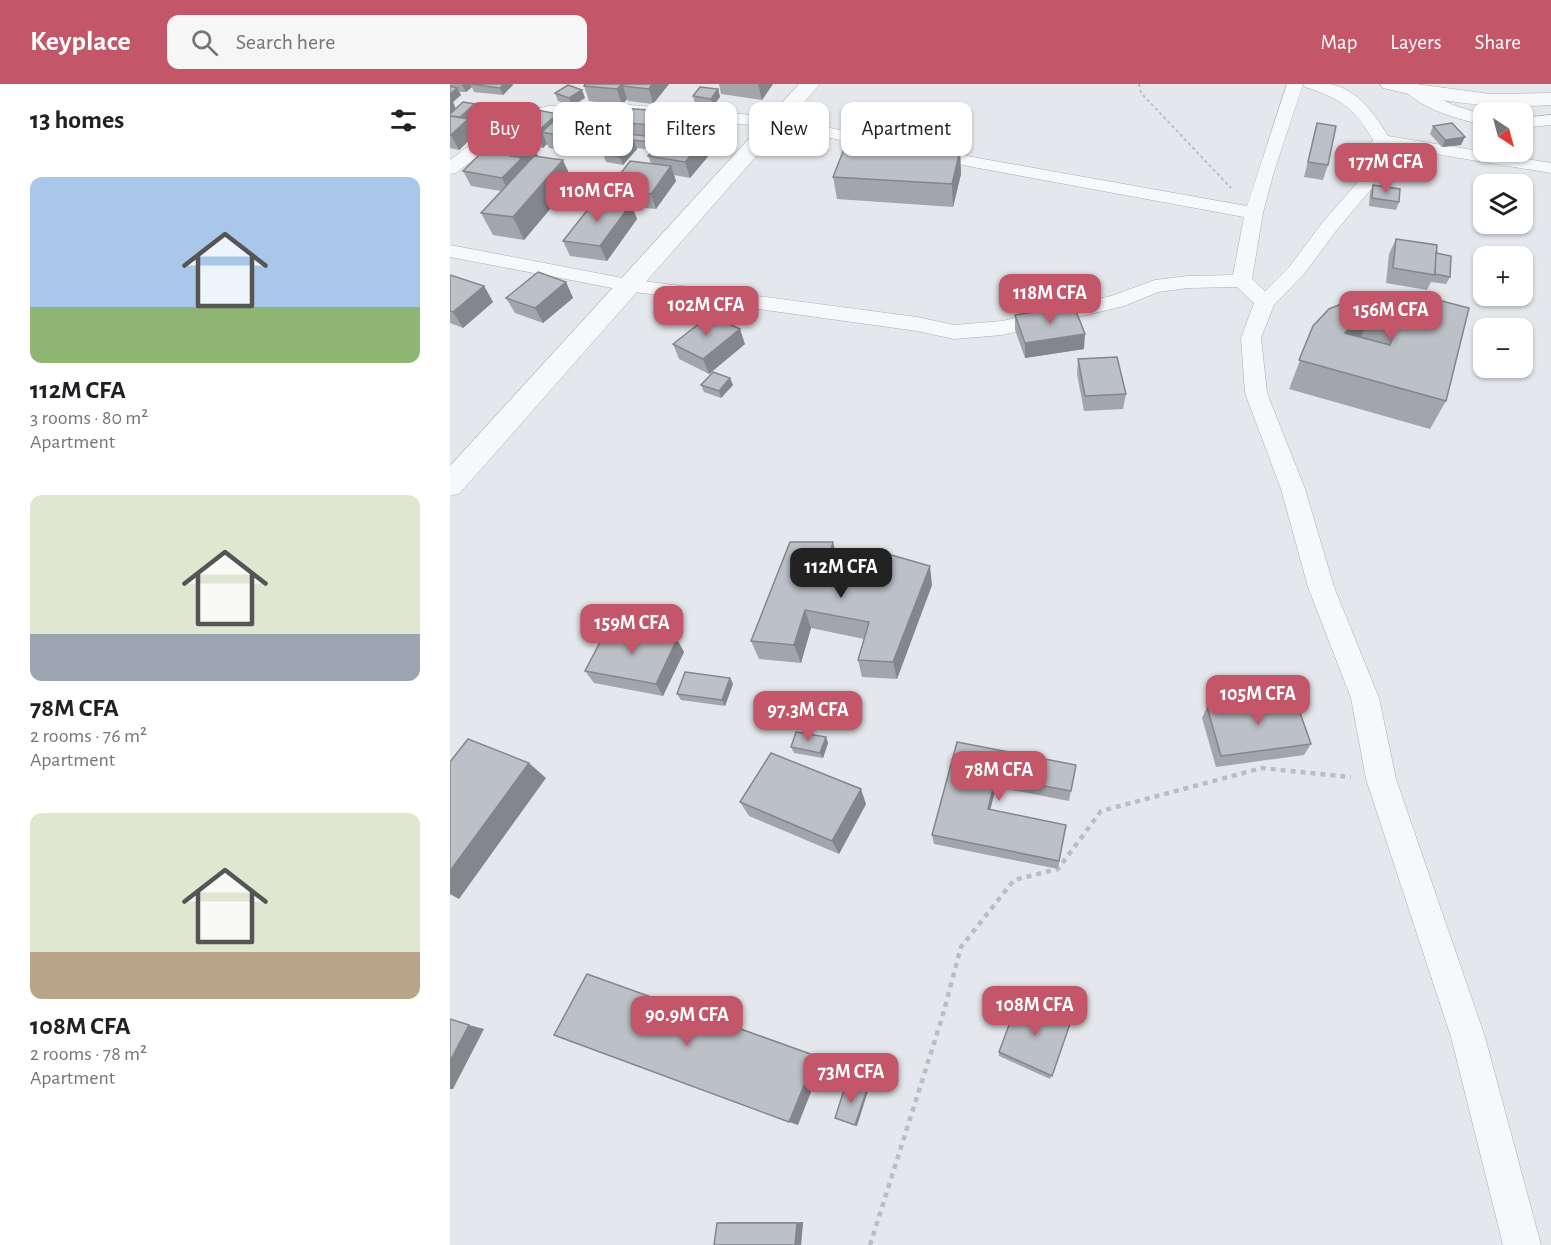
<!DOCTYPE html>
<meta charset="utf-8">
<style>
body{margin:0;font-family:"Alegreya Sans",sans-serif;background:#f6f6f6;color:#202124;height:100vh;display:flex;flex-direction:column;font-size:22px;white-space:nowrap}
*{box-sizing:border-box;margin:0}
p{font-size:20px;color:#757577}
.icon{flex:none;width:33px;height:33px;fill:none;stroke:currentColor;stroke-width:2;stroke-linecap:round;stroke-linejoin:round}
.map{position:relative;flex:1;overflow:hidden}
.details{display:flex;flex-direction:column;background:#fff;width:450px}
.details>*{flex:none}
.hud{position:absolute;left:18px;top:18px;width:570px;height:54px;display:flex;gap:12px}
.needle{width:39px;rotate:144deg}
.fabs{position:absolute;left:1023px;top:18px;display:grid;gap:12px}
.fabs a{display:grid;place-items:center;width:60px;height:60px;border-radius:12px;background:#fff;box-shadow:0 2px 4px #0004;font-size:30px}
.price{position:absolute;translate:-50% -51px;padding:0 14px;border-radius:12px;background:#c35669;color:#fff;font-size:20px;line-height:39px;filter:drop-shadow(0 2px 3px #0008)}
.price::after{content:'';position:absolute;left:50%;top:36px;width:18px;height:14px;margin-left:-9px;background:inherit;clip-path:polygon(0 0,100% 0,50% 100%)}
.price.active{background:#222;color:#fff}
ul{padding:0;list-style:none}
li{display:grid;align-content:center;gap:12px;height:318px;padding:0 30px}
li span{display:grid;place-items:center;height:186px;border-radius:12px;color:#555}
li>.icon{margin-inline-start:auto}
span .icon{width:108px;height:108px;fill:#fffc;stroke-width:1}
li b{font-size:26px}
h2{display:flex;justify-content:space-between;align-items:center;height:72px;padding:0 30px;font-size:26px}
.chip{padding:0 21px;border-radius:12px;background:#fff;box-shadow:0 2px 4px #0004;font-size:21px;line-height:54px}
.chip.active{background:#c35669;color:#fff}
header{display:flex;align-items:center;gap:36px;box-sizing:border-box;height:84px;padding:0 30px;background:#c35669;color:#fff}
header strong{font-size:28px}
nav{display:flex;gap:33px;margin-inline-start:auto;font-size:21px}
.search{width:420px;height:54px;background:#f6f6f6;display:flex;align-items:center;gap:15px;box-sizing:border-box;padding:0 21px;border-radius:12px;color:#757577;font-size:22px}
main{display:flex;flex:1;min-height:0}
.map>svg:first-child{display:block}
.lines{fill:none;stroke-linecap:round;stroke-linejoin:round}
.minor-casing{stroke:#a9aeb5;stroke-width:1}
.tertiary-casing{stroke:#a9aeb5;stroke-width:1}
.path-far1{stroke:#babec2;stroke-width:2;stroke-dasharray:3 3;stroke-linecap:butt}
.path{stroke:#babec2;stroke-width:4.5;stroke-dasharray:5 5;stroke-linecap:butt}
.minor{fill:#f7f8f9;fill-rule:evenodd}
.tertiary{fill:#f7f8f9;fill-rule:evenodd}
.wall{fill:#a2a5ab}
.shaded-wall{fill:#84868b}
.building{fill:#bcc0c7;stroke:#84868b;stroke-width:1.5;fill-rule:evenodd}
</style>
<header>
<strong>Keyplace</strong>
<div class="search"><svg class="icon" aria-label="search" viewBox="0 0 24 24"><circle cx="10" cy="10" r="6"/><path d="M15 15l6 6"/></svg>Search here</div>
<nav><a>Map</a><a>Layers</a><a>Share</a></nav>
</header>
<main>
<section class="details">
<h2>13 homes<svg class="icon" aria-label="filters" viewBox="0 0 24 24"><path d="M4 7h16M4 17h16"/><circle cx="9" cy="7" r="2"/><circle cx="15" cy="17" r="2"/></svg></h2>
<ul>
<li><span style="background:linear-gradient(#a9c7e8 70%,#8fb573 0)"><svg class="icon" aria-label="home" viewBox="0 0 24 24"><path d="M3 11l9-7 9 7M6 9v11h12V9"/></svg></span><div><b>112M CFA</b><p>3 rooms · 80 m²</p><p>Apartment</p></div></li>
<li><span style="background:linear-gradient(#dfe7d0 75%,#9aa5b1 0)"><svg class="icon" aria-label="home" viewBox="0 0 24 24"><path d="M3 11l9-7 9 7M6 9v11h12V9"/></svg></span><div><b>78M CFA</b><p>2 rooms · 76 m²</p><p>Apartment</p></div></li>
<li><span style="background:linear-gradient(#dfe7d0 75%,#b9a48a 0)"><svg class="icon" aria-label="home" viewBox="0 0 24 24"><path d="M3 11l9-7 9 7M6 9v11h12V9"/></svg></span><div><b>108M CFA</b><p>2 rooms · 78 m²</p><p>Apartment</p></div></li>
</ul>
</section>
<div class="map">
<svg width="1101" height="1161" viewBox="0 0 1101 1161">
<rect width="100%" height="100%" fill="#e4e7eb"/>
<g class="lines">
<g class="minor-casing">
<g id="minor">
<path d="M837,0C851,0 866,0 880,0C907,5 925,30 938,52L1101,79V89L937,62L931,75L922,104L886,147L854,190L824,221L811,254L817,309L855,405L884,503L929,614L946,695L1035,953L1091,1161H1053L1001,953L916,695L901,614L858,503L831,405L795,309L791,254L804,219L787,203L738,204L708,208L674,222L552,251L504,255L467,247L178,207L0,173V161L178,195L467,233L504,241L552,237L661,212L705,196L738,192L783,191L794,133L528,84L326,43L168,30L99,32L86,36L64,45L6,89L0,90V76L52,37L74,28L99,22L168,20L326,33L528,74L797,122ZM853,0L855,3C890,14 905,24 923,56L913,75L907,99L872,139L840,182L815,207L802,195L813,129L823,91Z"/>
<path d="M963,1L1003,21L1034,31V41C1011,36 970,25 955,6Z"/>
<path d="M1101,31V41L1072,44V34Z"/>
</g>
</g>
<g class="tertiary-casing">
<g id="tertiary">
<path d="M349,0H370L10,409L0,412V382Z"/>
<path d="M930,0H966L1040,10L1101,9V21C1043,25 989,18 933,4Z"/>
</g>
</g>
<path class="path-far1" d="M689,0L691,9L781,104"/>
<path class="path" d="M420,1161L492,934L511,863L564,796L608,785L651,727L812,684L901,693"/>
<use href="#minor" class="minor"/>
<use href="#tertiary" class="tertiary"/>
</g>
<g class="wall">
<path d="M0,0H62L63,1L53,11L24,8L22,3L16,8H9L11,11L3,18L6,25L25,20L29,27L20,36L30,45L27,48L25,47L26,50L9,66L0,64Z"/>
<path d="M135,0H219L203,20L178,17L177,15L172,21L139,17L134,2Z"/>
<path d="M269,0H323L312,16L271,10Z"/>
<path d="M268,5L270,13L263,22L245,20L243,12Z"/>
<path d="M132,6L135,14L122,22L108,17L105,9Z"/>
<path d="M141,31L147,46L124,68L99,64L97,60L93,64L85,62L84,64L88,72L123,98L74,156L43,151L31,129L51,107L21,102L13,87L34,67L33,65L66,52L63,44L108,33Z"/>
<path d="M148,37L215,43L208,53L260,70L240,94L224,91L226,97L206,125L182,123L187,135L157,177L120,172L113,157L164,118L159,105L201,79L198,72L204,66L186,64L187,65L173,81L156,78L153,70L174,56V54L154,52Z"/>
<path d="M867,39L878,81L873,96L854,93Z"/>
<path d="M983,42L1011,61L992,63L980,50Z"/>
<path d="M510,67L511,90L503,123L387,115L383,93Z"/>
<path d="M923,101L949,118L946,126L919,122L920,109Z"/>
<path d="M946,155L986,169L1000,193L996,200L981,198L977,206L936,199L939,170Z"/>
<path d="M0,191L34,202L43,218L13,244L0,239Z"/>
<path d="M116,198L123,214L93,239L65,229L56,214Z"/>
<path d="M957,208L996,317L980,345L839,305L863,242L955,215Z"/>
<path d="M565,231L634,265L575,274L565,246Z"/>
<path d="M223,260H295L259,290L229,275Z"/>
<path d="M628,275L676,310L673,325L634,327L627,290Z"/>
<path d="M280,294L283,301L271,314L254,308L251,301Z"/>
<path d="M388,478L385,489L431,496L482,501L447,595L412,593L408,576L414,555L361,544L351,579L309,575L301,557Z"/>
<path d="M227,555L234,568L213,612L144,599L135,587Z"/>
<path d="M280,594L283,600L275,622L231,616L227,610Z"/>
<path d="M757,623L861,660L854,671L766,683L752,634Z"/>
<path d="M376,653L378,659L373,674L344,669L341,663Z"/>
<path d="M507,658L626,681L619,717L546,703L540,726L616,741L608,785L484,760L482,751Z"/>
<path d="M290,718L416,720L389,770L299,732Z"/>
<path d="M621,937L600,995L549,972V968Z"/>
<path d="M275,1138H353L351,1161L267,1139Z"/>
</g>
<g class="shaded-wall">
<path d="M13,0H24H20L22,3L16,8L12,1Z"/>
<path d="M54,0H62L63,1L53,11L50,4Z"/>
<path d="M172,0H180L173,2L177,15L172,21L167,5Z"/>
<path d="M202,0H219L203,20L199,5Z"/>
<path d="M308,0H323L312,16Z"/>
<path d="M7,4L11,11L3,18L8,30L0,33V10Z"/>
<path d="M268,5L270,13L263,22L261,15Z"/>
<path d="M132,6L135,14L122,22L119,14Z"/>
<path d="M25,20L29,27L19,36L26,50L9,66L1,51L9,35Z"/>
<path d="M211,27L215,43L206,56L201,41Z"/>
<path d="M107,30L113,45L92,48L97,60L93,64L87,48Z"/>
<path d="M141,31L147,46L124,68L118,53Z"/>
<path d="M26,37L30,45L27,48L23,40Z"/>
<path d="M1015,53L1011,61L992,63L995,56Z"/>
<path d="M82,55L86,63L84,64L89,74L59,109L52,94L70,75L68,71L73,63Z"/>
<path d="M255,55L260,70L240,94L235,78Z"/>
<path d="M184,58L187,65L173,81L170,73Z"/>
<path d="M510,67L511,90L503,123L502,100Z"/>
<path d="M113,76L123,98L74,156L63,133Z"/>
<path d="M221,82L226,97L206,125L201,110Z"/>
<path d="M181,120L187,135L157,177L150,162Z"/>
<path d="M116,198L123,214L93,239L85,224Z"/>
<path d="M34,202L43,218L13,244L3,228Z"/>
<path d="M919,233L907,262L895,249L904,239Z"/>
<path d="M290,245L295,260L259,290L253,275Z"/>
<path d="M635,250L634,265L575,274V259Z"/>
<path d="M280,294L283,301L271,314L269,307Z"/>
<path d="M383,458L388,478L381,507L375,488Z"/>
<path d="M480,482L482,501L447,595L443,578Z"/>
<path d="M355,526L361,544L351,579L344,561Z"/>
<path d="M227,555L234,568L213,612L206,600Z"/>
<path d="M280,594L283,600L275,622L272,616Z"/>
<path d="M376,653L378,659L373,674L370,669Z"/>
<path d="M79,679L96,694L9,815L0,810V787Z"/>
<path d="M546,693V703L538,735V725Z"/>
<path d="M411,705L416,720L389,770L382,757Z"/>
<path d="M19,941L34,945L3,1005H0V977Z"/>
<path d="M366,972L373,978L348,1041L339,1038Z"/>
<path d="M417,1006L418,1007L407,1042L405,1041Z"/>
<path d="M353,1138L351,1161H345L347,1139Z"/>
</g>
<g class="building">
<path d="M20,0H54L50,4Z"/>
<path d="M135,0H172L167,5L134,2Z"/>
<path d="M174,0H202L199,5L173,2Z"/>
<path d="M118,1L132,6L119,14L105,9Z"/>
<path d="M0,2L7,4L0,10Z"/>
<path d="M250,3L268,5L261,15L243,12Z"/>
<path d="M13,18L25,20L10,33L0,32V30Z"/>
<path d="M158,23L211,27L201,41L148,37Z"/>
<path d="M83,25L107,30L87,48L63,44Z"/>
<path d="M116,26L141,31L118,53L92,48Z"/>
<path d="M0,32L18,35L1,51L0,50Z"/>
<path d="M19,36L26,37L23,40H21Z"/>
<path d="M867,39L886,42L878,81L858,78Z"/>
<path d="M1002,39L1015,53L995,56L983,42Z"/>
<path d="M219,49L255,55L235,78L198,72Z"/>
<path d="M58,50L82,55L79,58L54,53Z"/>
<path d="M178,50L214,54L210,59L173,55Z"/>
<path d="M47,52L82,58L68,71L33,65Z"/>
<path d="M167,55L184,58L170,73L153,70Z"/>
<path d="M396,60L510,67L502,100L383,93Z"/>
<path d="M33,67L72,74L52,94L13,87Z"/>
<path d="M84,72L113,76L63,133L31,129Z"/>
<path d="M180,77L221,82L201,110L159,105Z"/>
<path d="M923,101L950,105L949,118L922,114Z"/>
<path d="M146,115L181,120L150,162L113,157Z"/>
<path d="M946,155L987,161L985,191L943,184Z"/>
<path d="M986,169L1001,172L1000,193L985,190Z"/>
<path d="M88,188L116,198L85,224L56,214Z"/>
<path d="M0,191L34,202L3,228L0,227Z"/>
<path d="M957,208L1019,224L996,317L849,276L863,242L879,225L906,214L922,212L955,215ZM919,233L949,234L940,261L895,249L904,239Z"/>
<path d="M624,222L635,250L575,259L565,231Z"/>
<path d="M260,231L290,245L253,275L223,260Z"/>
<path d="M667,273L676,310L635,312L628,275Z"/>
<path d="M263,288L280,294L269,307L251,301Z"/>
<path d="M340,458H383L375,488L431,496L441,471L480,482L443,578L408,576L419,538L355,526L344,561L301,557Z"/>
<path d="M158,543L227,555L206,600L135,587Z"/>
<path d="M235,588L280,594L272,616L227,610Z"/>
<path d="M844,612L861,660L771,672L757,623Z"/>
<path d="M346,648L376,653L370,669L341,663Z"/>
<path d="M18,655L79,679L0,787V678Z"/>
<path d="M507,658L626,681L621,707L546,693L538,725L616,741L609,777L482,751Z"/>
<path d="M321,669L411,705L382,757L290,718Z"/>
<path d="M137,890L366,972L339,1038L104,951Z"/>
<path d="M569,914L621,937L602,992L549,968Z"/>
<path d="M0,935L19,941L0,977Z"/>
<path d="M396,1000L417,1006L405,1041L385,1034Z"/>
<path d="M267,1139H347L345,1161H264Z"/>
</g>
</svg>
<div class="fabs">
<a><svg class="needle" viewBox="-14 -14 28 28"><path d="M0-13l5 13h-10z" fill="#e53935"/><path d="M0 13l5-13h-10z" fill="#757577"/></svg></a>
<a><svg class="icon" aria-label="layers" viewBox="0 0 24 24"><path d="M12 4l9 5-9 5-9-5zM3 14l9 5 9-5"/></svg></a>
<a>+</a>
<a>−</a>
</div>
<b class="price" style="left:936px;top:110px">177M CFA</b>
<b class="price" style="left:147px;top:139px">110M CFA</b>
<b class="price" style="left:600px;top:241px">118M CFA</b>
<b class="price" style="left:256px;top:253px">102M CFA</b>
<b class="price" style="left:941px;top:258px">156M CFA</b>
<b class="price active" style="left:391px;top:515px">112M CFA</b>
<b class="price" style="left:182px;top:571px">159M CFA</b>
<b class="price" style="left:808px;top:642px">105M CFA</b>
<b class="price" style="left:358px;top:658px">97.3M CFA</b>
<b class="price" style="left:549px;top:718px">78M CFA</b>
<b class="price" style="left:585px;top:953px">108M CFA</b>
<b class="price" style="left:237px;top:963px">90.9M CFA</b>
<b class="price" style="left:401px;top:1020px">73M CFA</b>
<div class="hud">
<a class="chip active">Buy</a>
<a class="chip">Rent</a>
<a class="chip">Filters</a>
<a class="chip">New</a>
<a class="chip">Apartment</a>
</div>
</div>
</main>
